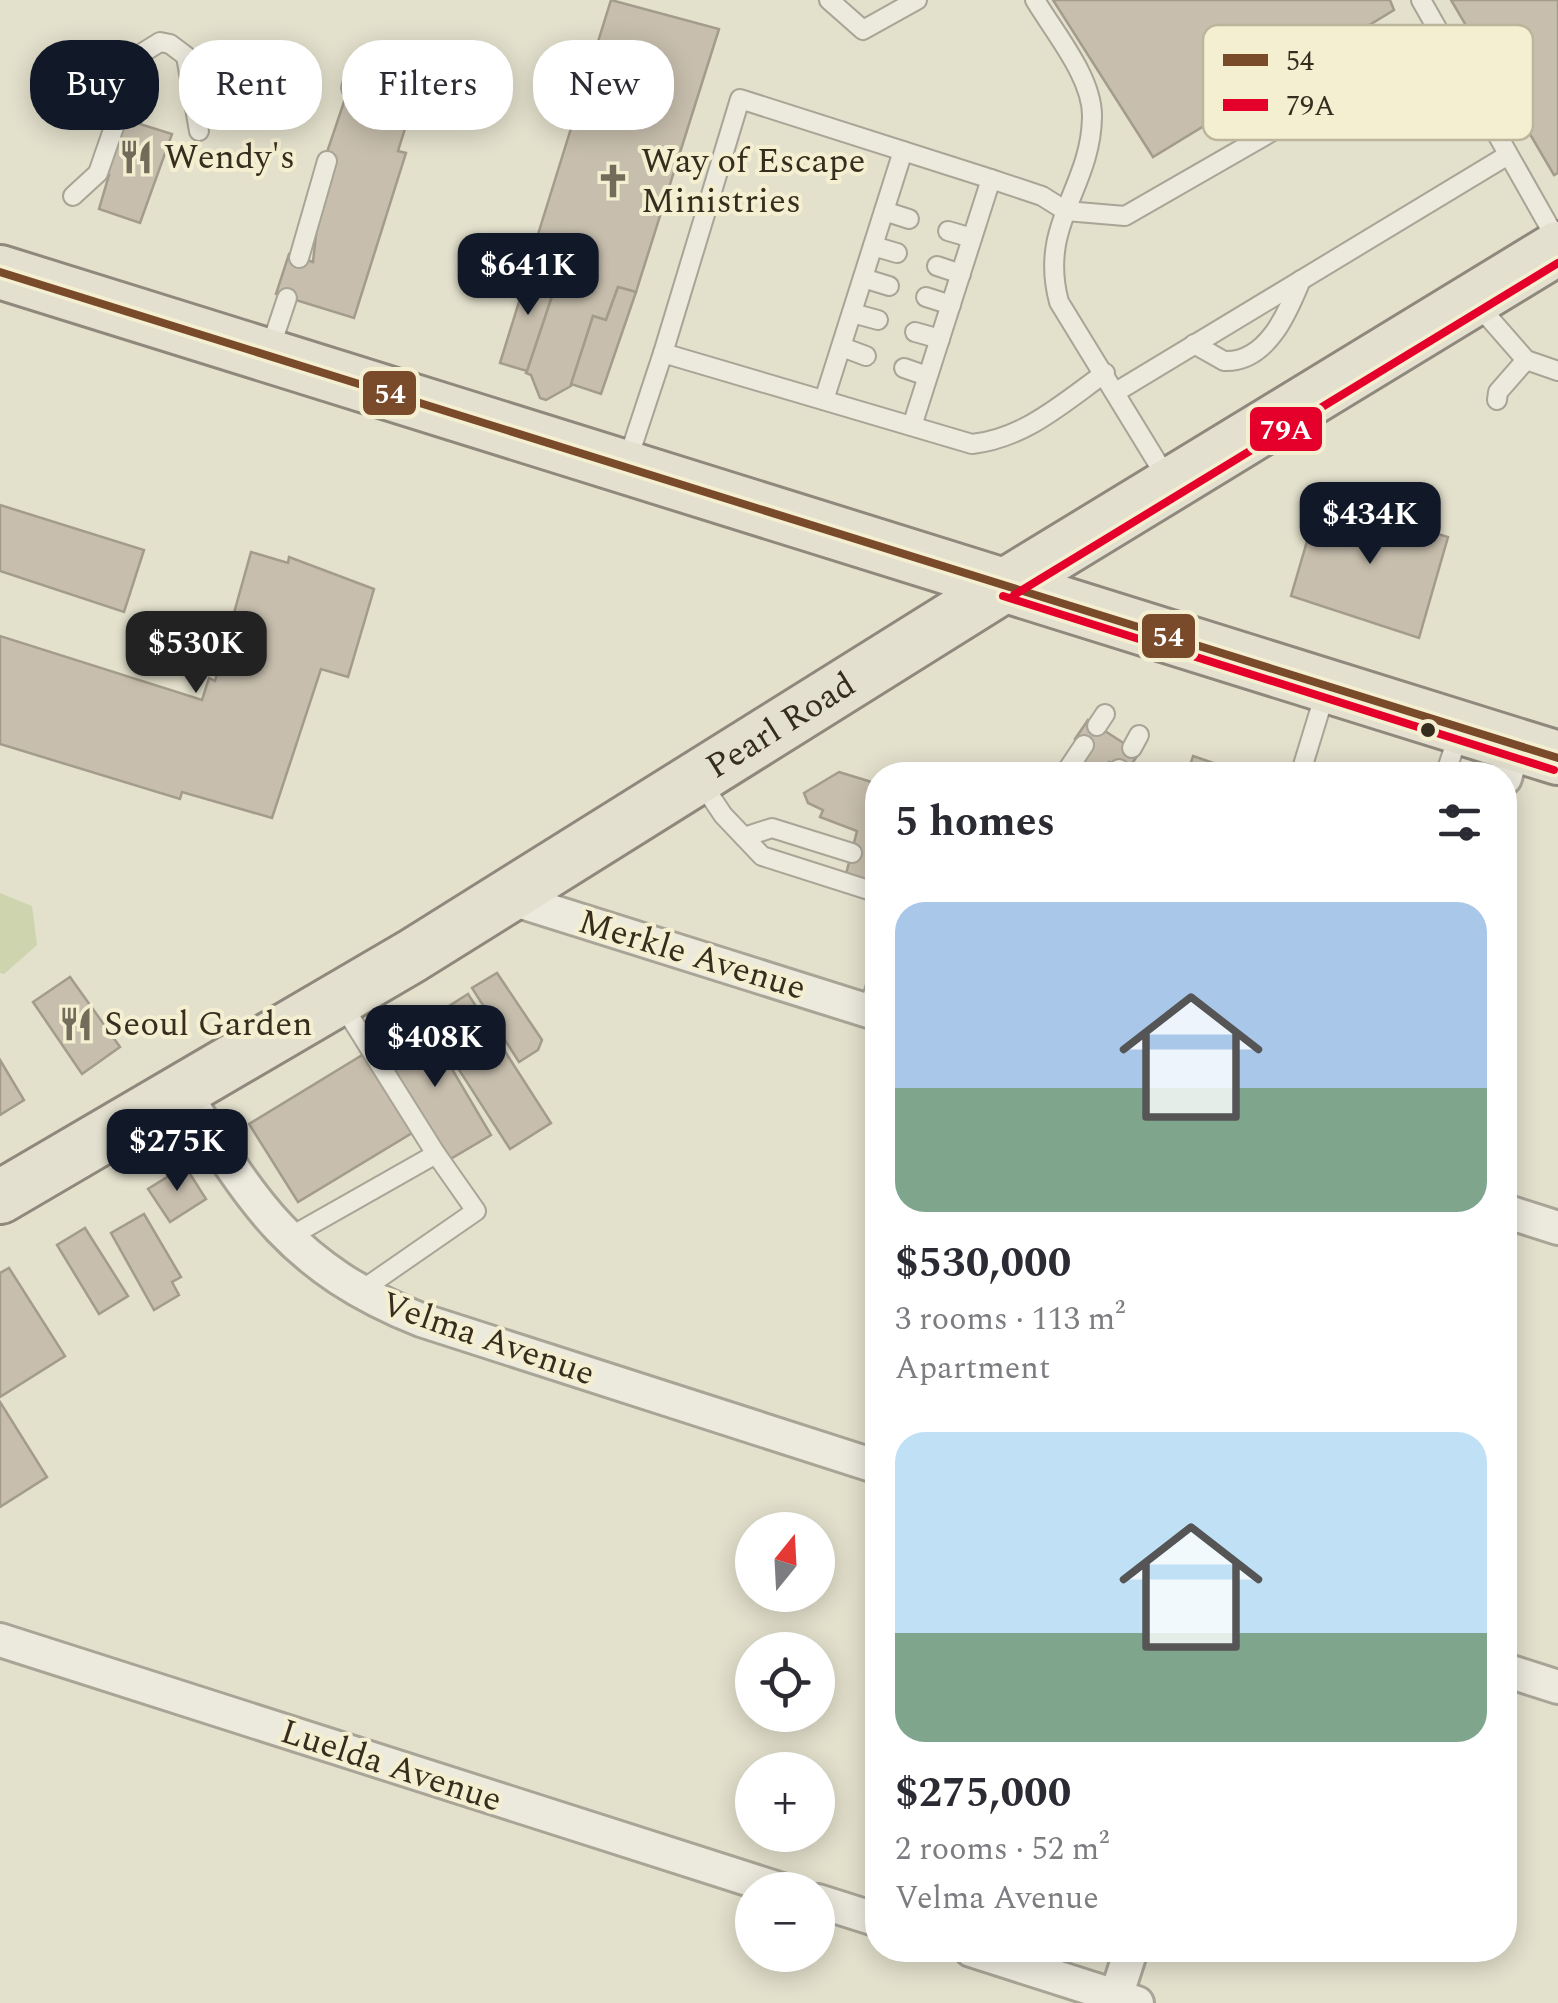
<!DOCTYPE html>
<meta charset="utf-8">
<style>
body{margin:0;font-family:Spectral,serif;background:#f2f2f3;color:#2b2b33;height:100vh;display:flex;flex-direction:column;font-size:38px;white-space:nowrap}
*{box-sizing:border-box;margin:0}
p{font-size:32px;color:#7c7c81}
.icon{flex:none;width:55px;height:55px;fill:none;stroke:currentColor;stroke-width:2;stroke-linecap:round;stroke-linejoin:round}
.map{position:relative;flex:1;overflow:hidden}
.side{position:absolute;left:865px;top:762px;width:652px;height:1200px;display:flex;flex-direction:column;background:#fff;border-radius:40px;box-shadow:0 5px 25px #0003}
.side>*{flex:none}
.banner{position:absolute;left:30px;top:40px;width:685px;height:90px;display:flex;gap:20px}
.needle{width:65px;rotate:18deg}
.fabs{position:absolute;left:735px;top:1512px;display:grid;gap:20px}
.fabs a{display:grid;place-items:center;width:100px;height:100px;border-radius:50%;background:#fff;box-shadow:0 5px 25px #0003;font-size:50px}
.price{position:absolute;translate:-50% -85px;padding:0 22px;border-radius:20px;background:#111827;color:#fff;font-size:32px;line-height:65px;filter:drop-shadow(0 2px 5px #0008)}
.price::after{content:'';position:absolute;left:50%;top:60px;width:30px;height:22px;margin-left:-15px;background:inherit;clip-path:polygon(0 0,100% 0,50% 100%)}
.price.active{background:#222;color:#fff}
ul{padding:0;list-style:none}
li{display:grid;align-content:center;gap:20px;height:530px;padding:0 30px}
li span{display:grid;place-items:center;height:310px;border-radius:30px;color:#555}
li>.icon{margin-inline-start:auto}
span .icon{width:180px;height:180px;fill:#fffc;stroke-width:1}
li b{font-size:42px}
h2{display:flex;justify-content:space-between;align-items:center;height:120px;padding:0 30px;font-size:42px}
.pill{padding:0 35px;border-radius:40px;background:#fff;box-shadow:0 5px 25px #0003;font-size:35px;line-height:90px}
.pill.active{background:#111827;color:#fff}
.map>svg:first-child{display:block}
.green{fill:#ced4ae}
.building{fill:#c7bead;stroke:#a39b8b;stroke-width:2.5}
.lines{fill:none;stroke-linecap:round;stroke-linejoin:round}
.service-casing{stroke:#a8a496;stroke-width:22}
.minor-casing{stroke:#a8a496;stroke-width:38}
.primary-casing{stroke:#8e897c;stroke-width:58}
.service{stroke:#ece9dd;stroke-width:18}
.minor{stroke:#ece9dd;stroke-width:32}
.primary{stroke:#e3e0cf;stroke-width:52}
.bus-1-casing{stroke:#f5efd2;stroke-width:15}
.bus-2-casing{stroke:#f5efd2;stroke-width:15}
.bus-1{stroke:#7a4b2a;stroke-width:8}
.bus-2{stroke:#e4002b;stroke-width:8}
.bus-dot{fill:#372d1e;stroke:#f5efd2;stroke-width:4}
.labels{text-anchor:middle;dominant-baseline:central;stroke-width:8;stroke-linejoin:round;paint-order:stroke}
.poi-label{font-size:35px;fill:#372d1e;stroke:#f5efd2;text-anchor:start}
.street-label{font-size:35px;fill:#372d1e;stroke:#f5efd2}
.key{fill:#f5efd2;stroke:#bcb59c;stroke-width:2.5}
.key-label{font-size:28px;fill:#372d1e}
.line-badge{stroke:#f5efd2;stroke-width:4}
.badge-label{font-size:28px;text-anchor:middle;font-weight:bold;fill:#fff}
</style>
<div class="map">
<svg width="1558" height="2003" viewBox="0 0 1558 2003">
<rect width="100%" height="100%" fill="#e3e0cc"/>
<path class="green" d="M0,893L32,906L37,945L4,974L0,973Z"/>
<g class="building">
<path d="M611,0L719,29L636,292L618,287L606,320L593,316L571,386L546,400L540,398L531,375L526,373L553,293L544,290L553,266L532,260L529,267L513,262L520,239L535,244Z"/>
<path d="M1053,0H1390L1394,10L1153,157Z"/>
<path d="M1451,0H1558V173L1554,175Z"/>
<path d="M349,87L412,106L398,151L406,153L354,318L276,294L289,254L313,262L324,161Z"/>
<path d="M124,119L172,134L140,223L99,209L109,175L103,173Z"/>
<path d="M532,260L553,266L544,290L553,293L527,371L500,363Z"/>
<path d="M618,287L636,292L601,394L571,384L593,316L606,320Z"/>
<path d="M1320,497L1448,537L1419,638L1291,596Z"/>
<path d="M0,505L144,550L124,612L0,571Z"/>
<path d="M251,552L288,563L289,557L374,589L348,677L321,669L272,818L182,792L180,799L0,744V636L202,700L209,678L215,681Z"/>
<path d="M1088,720L1139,753L1126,773L1109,762L1100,775H1076L1091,750L1075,739Z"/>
<path d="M1193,756L1237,771L1236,775H1187Z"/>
<path d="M1352,764L1389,775H1348Z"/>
<path d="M839,772L878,784V887L845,878L857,831L820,817L823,810L808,803L804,793Z"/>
<path d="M497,973L542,1040L538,1050L519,1062L472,988Z"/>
<path d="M70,977L120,1047L82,1074L33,1002Z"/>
<path d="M468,994L551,1123L510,1149L427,1020Z"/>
<path d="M423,1020L491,1135L447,1161L378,1046Z"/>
<path d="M364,1054L412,1133L298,1202L249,1124Z"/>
<path d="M0,1060L24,1100L0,1115Z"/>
<path d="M185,1166L206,1199L170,1222L148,1189Z"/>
<path d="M144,1214L181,1277L172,1282L179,1295L154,1310L111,1233Z"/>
<path d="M85,1228L128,1296L99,1314L57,1245Z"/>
<path d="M9,1268L65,1356L0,1397V1273Z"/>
<path d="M0,1402L47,1477L0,1507Z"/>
</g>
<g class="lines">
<g class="service-casing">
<g id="service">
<path d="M829,0L863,30L917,0"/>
<path d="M1035,0C1054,32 1093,78 1092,117C1091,188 1038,224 1059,302L1168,480"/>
<path d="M1421,0L1558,242"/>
<path d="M351,88L357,67"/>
<path d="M73,196L98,173L139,55L160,42L170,44L186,56L199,131"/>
<path d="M884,211L909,219"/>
<path d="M948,231L972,238"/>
<path d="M873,246L897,253"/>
<path d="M299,258L327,161"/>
<path d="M937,266L961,274"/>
<path d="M863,278L889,286"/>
<path d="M926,297L951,305"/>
<path d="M1477,304L1526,360L1558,371"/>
<path d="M852,313L878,320"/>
<path d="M915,332L940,339"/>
<path d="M1194,344L1224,361C1267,363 1288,312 1301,280"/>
<path d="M842,347L866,356"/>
<path d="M270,349L287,298"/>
<path d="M663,353L740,99L991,179L1042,196L1066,211L1125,216L1440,35"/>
<path d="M904,368L927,376"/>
<path d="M1116,392L1508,155"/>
<path d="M824,400L903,151"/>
<path d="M1497,400L1498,392L1526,360"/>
<path d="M912,426L991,179"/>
<path d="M627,462L663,353L972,444C1025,438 1063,403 1105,373"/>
<path d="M1097,726L1105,714"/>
<path d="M1132,748L1139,735"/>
<path d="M1064,775L1084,745"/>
<path d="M1115,775L1119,769"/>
<path d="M1300,775L1326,690"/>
<path d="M1445,775L1459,733"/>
<path d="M701,782L723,815L762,856L878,893"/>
<path d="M744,837L772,828L852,853"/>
<path d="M868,1011L878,979"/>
<path d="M286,1239L436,1154L342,1004"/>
<path d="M359,1292L476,1211L436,1154"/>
</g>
</g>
<g class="minor-casing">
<g id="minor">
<path d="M1505,778L1515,744"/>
<path d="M506,897L878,1014"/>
<path d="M183,1090C253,1204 292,1268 421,1320L878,1467"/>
<path d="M1505,1211L1558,1228"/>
<path d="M0,1640L782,1890"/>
<path d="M1505,1670L1558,1687"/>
<path d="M818,1901L878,1920"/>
<path d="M971,1950L1137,2003"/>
<path d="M1114,2003L1131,1950"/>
</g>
</g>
<g class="primary-casing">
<g id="primary">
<path d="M0,272L1558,758"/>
<path id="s1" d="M0,1197L412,956L1007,584L1558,248"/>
</g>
</g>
<use href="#service" class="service"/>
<use href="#minor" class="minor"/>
<use href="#primary" class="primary"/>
<g class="bus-1-casing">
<path id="bus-1" d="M0,272L1558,758"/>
</g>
<g class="bus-2-casing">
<g id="bus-2">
<path d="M1014,595L1558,263"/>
<path d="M1003,596L1554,770"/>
</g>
</g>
<use href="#bus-1" class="bus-1"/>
<use href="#bus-2" class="bus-2"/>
</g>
<defs>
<g id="restaurant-bare" transform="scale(2.7)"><path d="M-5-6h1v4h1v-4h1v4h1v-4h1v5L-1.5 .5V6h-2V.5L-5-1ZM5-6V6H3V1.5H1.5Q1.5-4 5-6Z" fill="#736c5b" stroke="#f5efd2" stroke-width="2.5" paint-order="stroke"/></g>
<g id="church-bare" transform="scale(2.7)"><path d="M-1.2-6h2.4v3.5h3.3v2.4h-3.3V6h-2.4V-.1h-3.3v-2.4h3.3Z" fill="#736c5b" stroke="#f5efd2" stroke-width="2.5" paint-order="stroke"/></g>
</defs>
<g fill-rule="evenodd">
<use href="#restaurant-bare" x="136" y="157"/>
<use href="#church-bare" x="613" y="181"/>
<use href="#restaurant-bare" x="76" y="1024"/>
</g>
<circle class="bus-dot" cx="1428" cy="730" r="9"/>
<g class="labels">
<g class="poi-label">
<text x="164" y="157">Wendy's</text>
<text x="641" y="161">Way of Escape<tspan x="641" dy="40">Ministries</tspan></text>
<text x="104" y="1024">Seoul Garden</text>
</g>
<g class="street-label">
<text stroke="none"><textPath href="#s1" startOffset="912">Pearl Road</textPath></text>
<text transform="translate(692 955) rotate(17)">Merkle Avenue</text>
<text transform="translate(488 1339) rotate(19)">Velma Avenue</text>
<text transform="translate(391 1766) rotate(18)">Luelda Avenue</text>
</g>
</g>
<rect x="1203" y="25" width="330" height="115" rx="15" class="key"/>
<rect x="1223" y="54" width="45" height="12" fill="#7a4b2a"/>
<rect x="1223" y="99" width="45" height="12" fill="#e4002b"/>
<g class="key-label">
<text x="1286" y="70">54</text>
<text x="1286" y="115">79A</text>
</g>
<g class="line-badge">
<rect x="361" y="369" width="57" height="48" rx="10" fill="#7a4b2a"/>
<rect x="1248" y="405" width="76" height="48" rx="10" fill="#e4002b"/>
<rect x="1140" y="612" width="57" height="48" rx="10" fill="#7a4b2a"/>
</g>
<g class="badge-label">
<text x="390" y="403">54</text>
<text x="1286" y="439">79A</text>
<text x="1168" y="646">54</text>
</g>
</svg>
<div class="fabs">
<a><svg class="needle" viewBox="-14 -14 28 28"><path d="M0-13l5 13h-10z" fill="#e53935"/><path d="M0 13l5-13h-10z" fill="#7c7c81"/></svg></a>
<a><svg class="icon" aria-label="locate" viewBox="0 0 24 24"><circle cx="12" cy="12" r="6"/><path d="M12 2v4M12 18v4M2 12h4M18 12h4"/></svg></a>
<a>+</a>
<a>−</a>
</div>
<b class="price" style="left:528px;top:318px">$641K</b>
<b class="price" style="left:1370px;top:567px">$434K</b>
<b class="price active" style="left:196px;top:696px">$530K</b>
<b class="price" style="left:435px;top:1090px">$408K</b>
<b class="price" style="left:177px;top:1194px">$275K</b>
<div class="banner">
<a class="pill active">Buy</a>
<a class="pill">Rent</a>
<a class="pill">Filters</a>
<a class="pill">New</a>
</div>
<section class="side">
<h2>5 homes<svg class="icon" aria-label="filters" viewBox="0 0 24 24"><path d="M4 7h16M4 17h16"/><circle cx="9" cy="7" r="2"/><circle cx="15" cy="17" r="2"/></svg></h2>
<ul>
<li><span style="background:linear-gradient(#a9c7e8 60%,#7fa58c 0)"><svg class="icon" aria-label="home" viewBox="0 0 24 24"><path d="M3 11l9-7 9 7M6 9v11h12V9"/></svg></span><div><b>$530,000</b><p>3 rooms · 113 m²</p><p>Apartment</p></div></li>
<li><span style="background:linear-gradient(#bfe0f5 65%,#7fa58c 0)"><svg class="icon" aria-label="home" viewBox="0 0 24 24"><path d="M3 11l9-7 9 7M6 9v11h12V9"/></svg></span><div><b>$275,000</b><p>2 rooms · 52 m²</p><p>Velma Avenue</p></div></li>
</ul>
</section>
</div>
